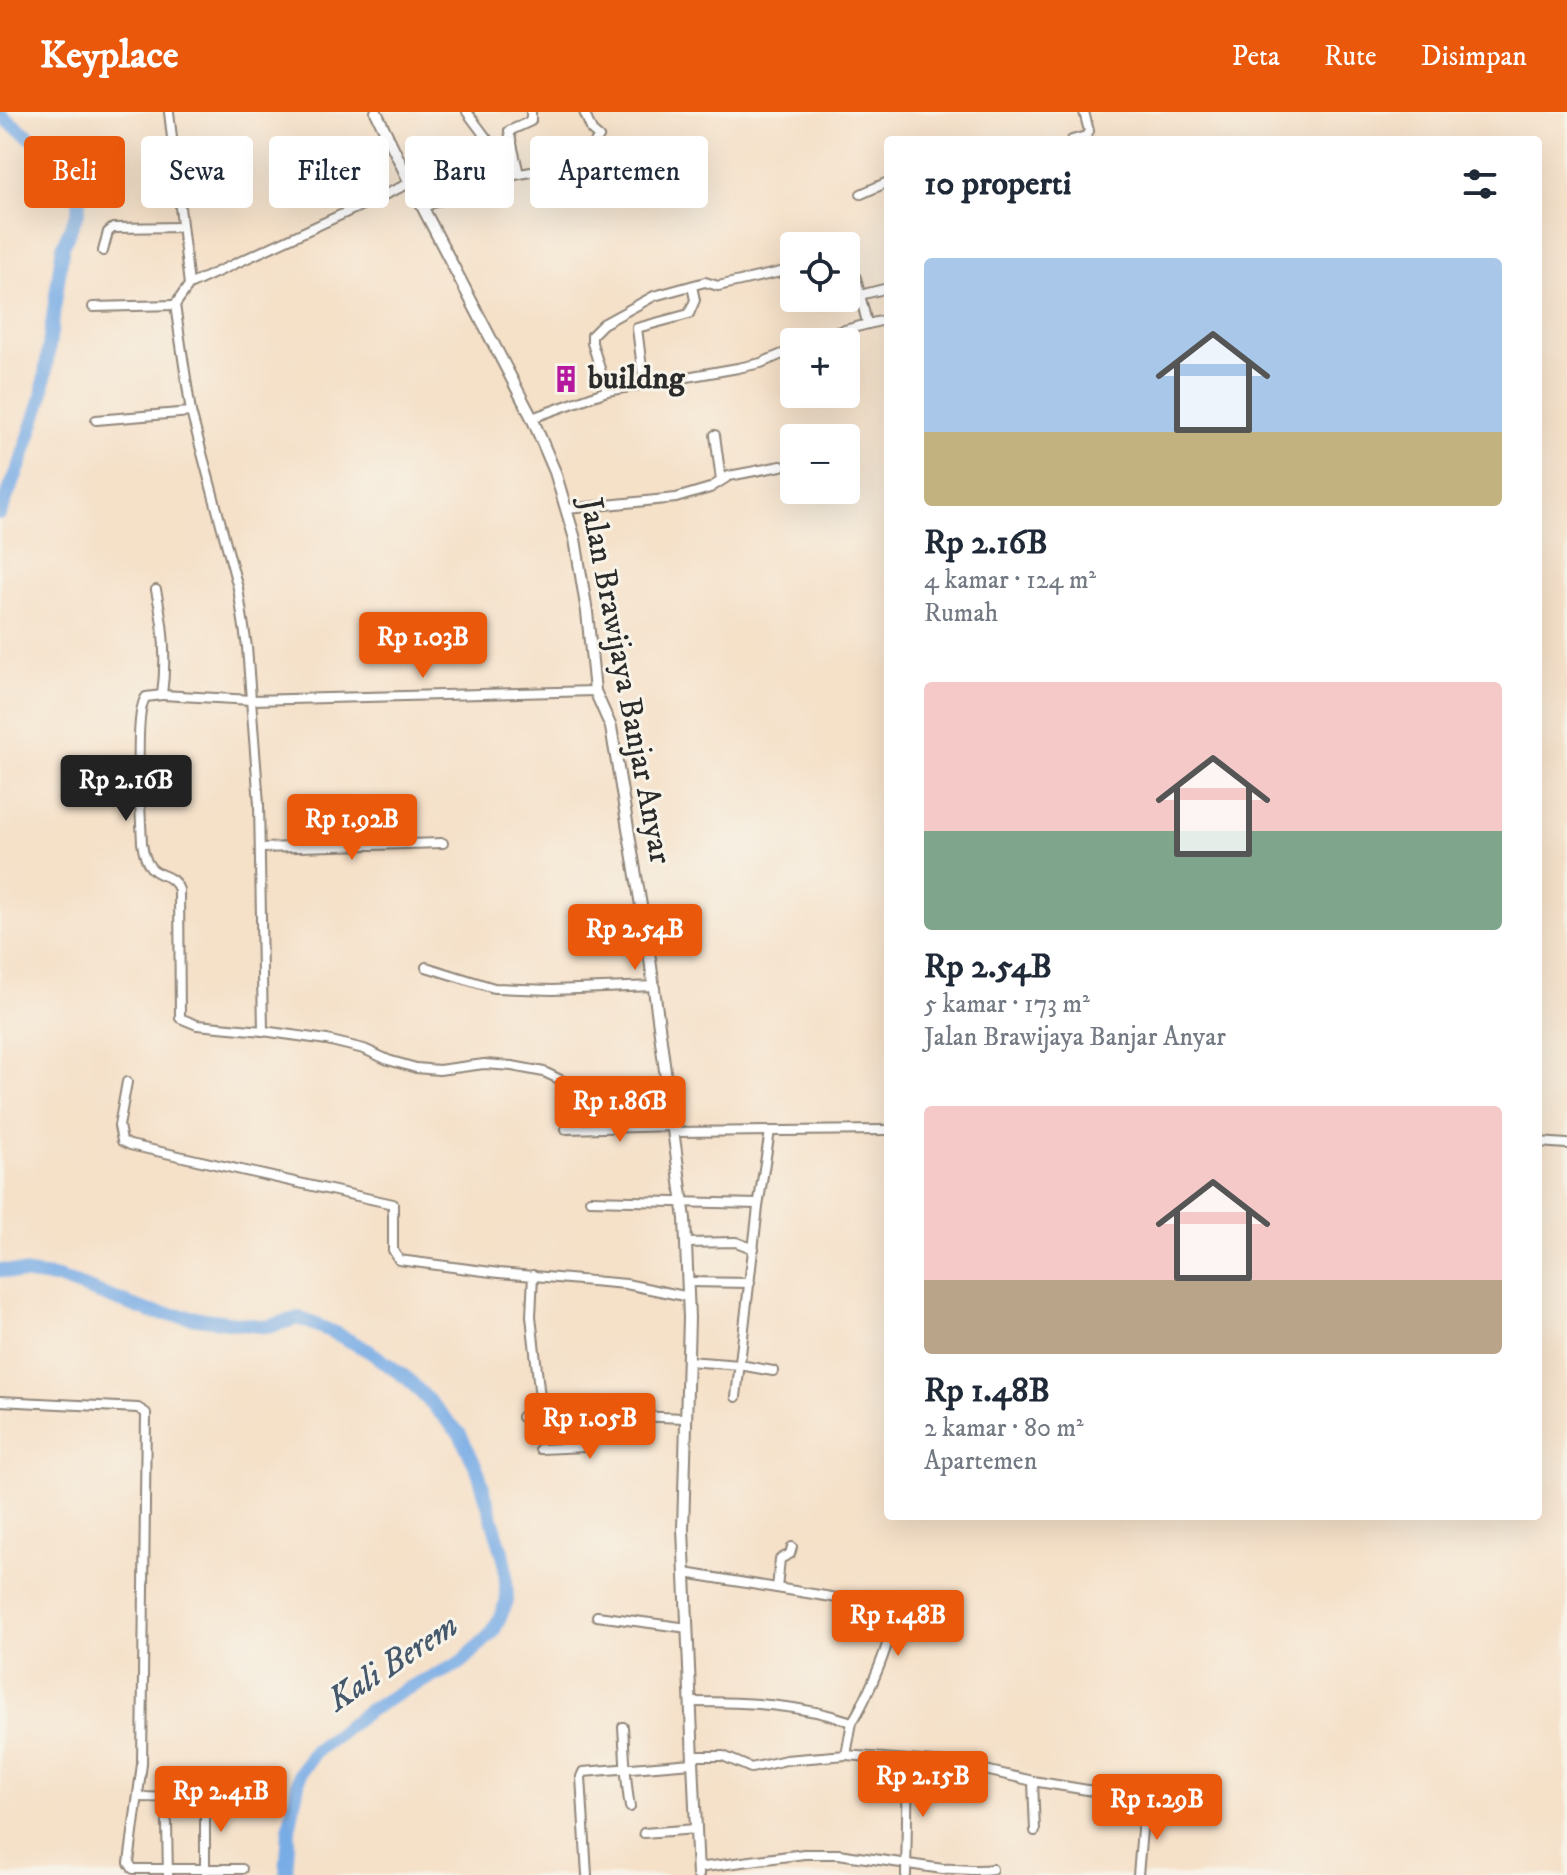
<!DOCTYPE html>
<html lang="id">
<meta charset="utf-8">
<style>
body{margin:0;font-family:"IM FELL DW Pica",serif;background:#f2f2f3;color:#1f2937;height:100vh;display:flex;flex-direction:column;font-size:30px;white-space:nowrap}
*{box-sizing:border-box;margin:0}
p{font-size:26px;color:#747a83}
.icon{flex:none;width:44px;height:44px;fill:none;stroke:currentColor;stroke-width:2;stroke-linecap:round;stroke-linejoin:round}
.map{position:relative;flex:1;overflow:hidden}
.drawer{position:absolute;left:884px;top:24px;width:658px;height:1384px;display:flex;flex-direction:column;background:#fff;border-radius:8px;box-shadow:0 8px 32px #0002}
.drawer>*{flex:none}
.hud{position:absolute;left:24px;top:24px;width:740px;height:72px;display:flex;gap:16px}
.tools{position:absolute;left:780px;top:120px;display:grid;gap:16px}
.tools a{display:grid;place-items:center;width:80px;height:80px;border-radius:8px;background:#fff;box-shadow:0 8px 32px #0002;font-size:40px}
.price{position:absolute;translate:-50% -68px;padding:0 18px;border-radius:8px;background:#ea580c;color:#fff;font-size:26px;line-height:52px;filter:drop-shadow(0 2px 4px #0008)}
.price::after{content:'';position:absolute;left:50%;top:48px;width:24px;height:18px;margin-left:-12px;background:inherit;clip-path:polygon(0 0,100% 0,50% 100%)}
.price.on{background:#222;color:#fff}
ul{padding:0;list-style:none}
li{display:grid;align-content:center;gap:16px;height:424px;padding:0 40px}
li span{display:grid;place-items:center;height:248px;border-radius:8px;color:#555}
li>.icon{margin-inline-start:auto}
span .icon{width:144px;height:144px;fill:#fffc;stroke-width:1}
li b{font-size:34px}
h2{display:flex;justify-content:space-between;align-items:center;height:96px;padding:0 40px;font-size:34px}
.pill{padding:0 28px;border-radius:8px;background:#fff;box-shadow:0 8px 32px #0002;font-size:28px;line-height:72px}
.pill.on{background:#ea580c;color:#fff}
header{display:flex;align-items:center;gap:48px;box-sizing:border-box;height:112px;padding:0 40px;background:#ea580c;color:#fff}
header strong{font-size:38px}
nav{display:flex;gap:44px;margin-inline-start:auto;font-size:28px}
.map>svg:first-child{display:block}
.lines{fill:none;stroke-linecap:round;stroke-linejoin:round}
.river{stroke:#78ace5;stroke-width:14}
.minor-casing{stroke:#90867a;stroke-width:12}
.tertiary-casing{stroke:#90867a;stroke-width:14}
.minor{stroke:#fff;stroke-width:8}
.tertiary{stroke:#fff;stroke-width:10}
.labels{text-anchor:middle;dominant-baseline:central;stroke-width:6;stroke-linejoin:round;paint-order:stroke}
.poi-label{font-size:32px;font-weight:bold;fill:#2b2b2b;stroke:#f7f3e8;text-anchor:start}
.street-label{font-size:32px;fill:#2b2b2b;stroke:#f7f3e8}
.water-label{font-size:34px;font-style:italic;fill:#46586c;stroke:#f7f3e8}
</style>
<header>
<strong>Keyplace</strong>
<nav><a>Peta</a><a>Rute</a><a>Disimpan</a></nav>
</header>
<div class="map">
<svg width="1567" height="1763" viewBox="0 0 1567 1763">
<rect width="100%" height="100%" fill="#f7f3e8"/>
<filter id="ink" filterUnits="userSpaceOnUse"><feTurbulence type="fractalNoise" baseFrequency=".0125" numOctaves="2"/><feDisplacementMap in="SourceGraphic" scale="16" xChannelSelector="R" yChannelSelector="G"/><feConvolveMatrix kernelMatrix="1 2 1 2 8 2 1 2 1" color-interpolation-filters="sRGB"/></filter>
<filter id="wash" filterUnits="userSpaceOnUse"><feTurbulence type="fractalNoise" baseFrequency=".006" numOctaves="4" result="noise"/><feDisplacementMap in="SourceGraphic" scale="32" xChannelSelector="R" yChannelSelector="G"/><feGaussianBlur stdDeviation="1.8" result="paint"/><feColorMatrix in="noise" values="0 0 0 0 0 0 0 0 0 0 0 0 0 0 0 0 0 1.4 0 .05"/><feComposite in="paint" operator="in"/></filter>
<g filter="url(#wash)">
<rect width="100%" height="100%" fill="#f5e0c8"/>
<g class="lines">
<g class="river">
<path d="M0,3L65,51L81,73L78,100L63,133L42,285L20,353L0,401"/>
<path d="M0,1158L58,1166L151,1200L267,1215L299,1206L335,1221L369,1239L408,1267L460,1322L478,1359L505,1450L507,1489L493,1520L461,1551L404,1578L368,1599L314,1640L300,1661L289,1718L286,1763"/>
</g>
</g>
</g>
<g filter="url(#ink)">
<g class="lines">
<g class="minor-casing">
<g id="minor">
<path d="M169,0L189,173"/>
<path d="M467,0L514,63"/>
<path d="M1072,28L1086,24L1089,19L1084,0"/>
<path d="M519,62L509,19L531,9V0"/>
<path d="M410,71L189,173L175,193L191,300L238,476L247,535L259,692L263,919L327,928L364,937L388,948L416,956L439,958L484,952L512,954L544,960L584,979L670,983"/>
<path d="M861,82L888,70"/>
<path d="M424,95C452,83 481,71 511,64C544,56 579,58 599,25L592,19L584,0"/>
<path d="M103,139L108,120L113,116L182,115"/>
<path d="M846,150L856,166L867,211"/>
<path d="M860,183L888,176"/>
<path d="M93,195L175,193"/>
<path d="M810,230L825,223L888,207"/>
<path d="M644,272L637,216L689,202L695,188L692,174"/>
<path d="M607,279L592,231V223L603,212L654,184L705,170L718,174L794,157"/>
<path d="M532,306L607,279L738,256L761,251L794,237"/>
<path d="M96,308L191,300"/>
<path d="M715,323L721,368"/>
<path d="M567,397L676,386L710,376L729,364L781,354"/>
<path d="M156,478C164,513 167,546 162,583L146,585C133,599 141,706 142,731C148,774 170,754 179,778L180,906L197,913L263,919"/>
<path d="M162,583L252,588L595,579"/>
<path d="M74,666L140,667"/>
<path d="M260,736L443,731"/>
<path d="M426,855L494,876L552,878L654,874"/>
<path d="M127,970L119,1014L122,1029L130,1033L393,1092V1138L399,1148L499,1161L626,1172L689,1185"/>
<path d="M566,1017L674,1014"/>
<path d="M675,1020L888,1018"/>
<path d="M1538,1030L1567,1032"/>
<path d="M590,1088L758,1092"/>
<path d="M686,1131L736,1130L754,1137"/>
<path d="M533,1163L531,1204L542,1304"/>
<path d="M688,1170L750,1171"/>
<path d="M688,1249L740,1253L773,1259"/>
<path d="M736,1285L758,1095L770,1019"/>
<path d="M0,1289L138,1296L146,1301L142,1652L129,1751L133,1757H242"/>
<path d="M522,1305L612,1303L684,1306"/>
<path d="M540,1337L584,1335L587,1328L588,1304"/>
<path d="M685,1461L892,1495C900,1513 865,1592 852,1610"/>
<path d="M777,1476L780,1447L790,1442L792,1435"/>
<path d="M597,1504L688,1516"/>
<path d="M690,1590C746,1590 799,1592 852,1610L846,1643L959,1652L1033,1669L1142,1687L1144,1695L1138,1763"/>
<path d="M623,1615C625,1643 625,1668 630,1695"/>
<path d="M692,1644H723L751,1656L786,1648L846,1643"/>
<path d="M1033,1669L1035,1719"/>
<path d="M138,1685L222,1687"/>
<path d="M205,1686V1758"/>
<path d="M167,1711L168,1763"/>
<path d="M644,1721L696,1717"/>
<path d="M697,1756L804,1742H838L943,1757C960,1756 975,1760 992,1757"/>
<path d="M587,1763L581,1665L583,1660L692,1651"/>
<path d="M906,1763L908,1650"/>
</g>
</g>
<g class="tertiary-casing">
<path id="tertiary" d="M376,0L410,71L532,306L555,360L575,427L587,500L595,579L611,615L650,847L685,1107L689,1206L683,1417L698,1763"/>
</g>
<use href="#minor" class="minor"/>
<use href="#tertiary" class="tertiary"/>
</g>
</g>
<defs>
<g id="building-bare" transform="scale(2.16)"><path d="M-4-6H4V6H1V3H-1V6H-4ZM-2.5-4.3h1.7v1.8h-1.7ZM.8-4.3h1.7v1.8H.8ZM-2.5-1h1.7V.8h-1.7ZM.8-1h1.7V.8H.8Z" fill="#b5179e" stroke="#f7f3e8" stroke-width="2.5" paint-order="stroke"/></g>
</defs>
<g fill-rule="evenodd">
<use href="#building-bare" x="566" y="267"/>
</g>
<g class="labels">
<g class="poi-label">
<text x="588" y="267">buildng</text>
</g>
<g class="street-label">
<text transform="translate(625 569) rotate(79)">Jalan Brawijaya Banjar Anyar</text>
</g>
<g class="water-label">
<text transform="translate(393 1551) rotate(-33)">Kali Berem</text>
</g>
</g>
</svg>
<div class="tools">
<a><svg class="icon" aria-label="locate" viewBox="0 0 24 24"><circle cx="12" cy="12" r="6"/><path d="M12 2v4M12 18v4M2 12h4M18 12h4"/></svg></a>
<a>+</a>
<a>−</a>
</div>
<b class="price" style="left:423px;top:568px">Rp 1.03B</b>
<b class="price on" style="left:126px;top:711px">Rp 2.16B</b>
<b class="price" style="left:352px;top:750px">Rp 1.92B</b>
<b class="price" style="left:635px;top:860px">Rp 2.54B</b>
<b class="price" style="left:620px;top:1032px">Rp 1.86B</b>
<b class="price" style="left:590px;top:1349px">Rp 1.05B</b>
<b class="price" style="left:898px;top:1546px">Rp 1.48B</b>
<b class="price" style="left:923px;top:1707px">Rp 2.15B</b>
<b class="price" style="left:221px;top:1722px">Rp 2.41B</b>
<b class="price" style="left:1157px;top:1730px">Rp 1.29B</b>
<div class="hud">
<a class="pill on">Beli</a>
<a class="pill">Sewa</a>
<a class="pill">Filter</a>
<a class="pill">Baru</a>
<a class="pill">Apartemen</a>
</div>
<section class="drawer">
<h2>10 properti<svg class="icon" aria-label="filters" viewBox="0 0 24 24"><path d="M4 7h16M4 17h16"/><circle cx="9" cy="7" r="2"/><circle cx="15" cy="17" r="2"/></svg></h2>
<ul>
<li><span style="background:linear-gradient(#a9c7e8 70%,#c2b280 0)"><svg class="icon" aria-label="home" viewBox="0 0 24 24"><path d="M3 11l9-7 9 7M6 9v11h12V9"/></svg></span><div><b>Rp 2.16B</b><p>4 kamar · 124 m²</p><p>Rumah</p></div></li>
<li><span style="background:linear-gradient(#f6c9c9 60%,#7fa58c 0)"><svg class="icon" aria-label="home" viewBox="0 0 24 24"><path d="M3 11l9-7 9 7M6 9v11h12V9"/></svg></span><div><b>Rp 2.54B</b><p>5 kamar · 173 m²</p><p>Jalan Brawijaya Banjar Anyar</p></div></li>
<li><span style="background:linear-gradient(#f6c9c9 70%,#b9a48a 0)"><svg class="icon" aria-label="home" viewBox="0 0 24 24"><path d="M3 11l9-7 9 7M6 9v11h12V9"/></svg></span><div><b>Rp 1.48B</b><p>2 kamar · 80 m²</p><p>Apartemen</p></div></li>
</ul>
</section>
</div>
